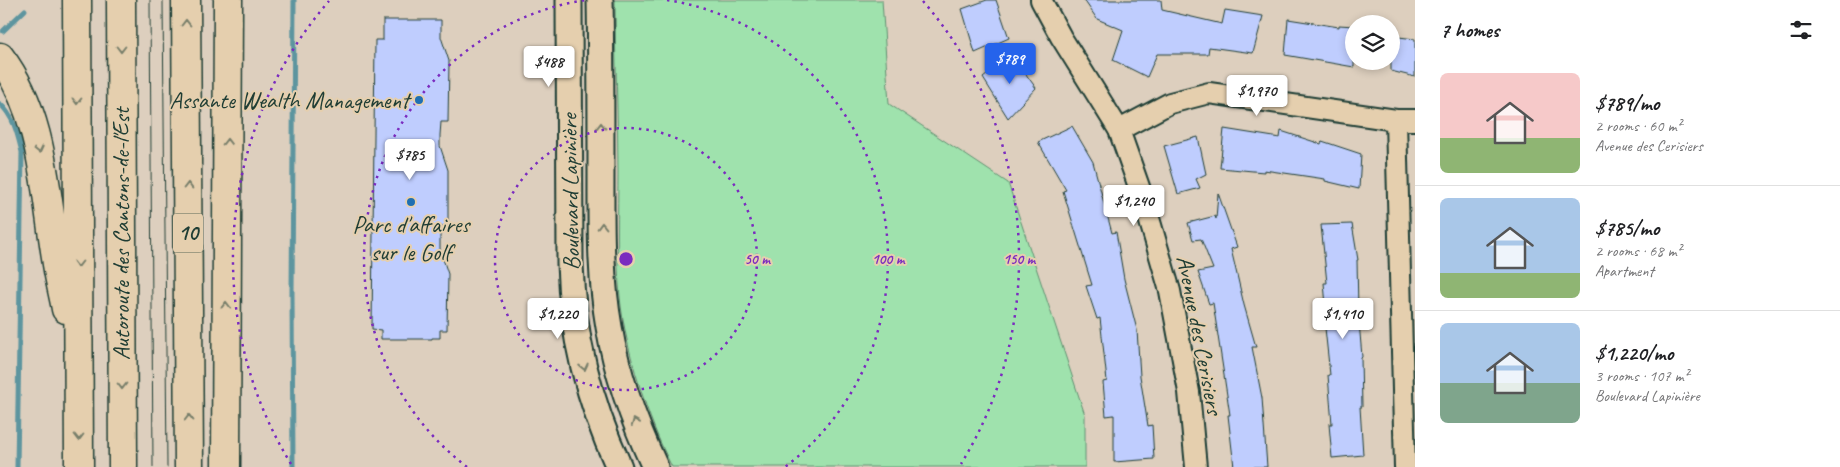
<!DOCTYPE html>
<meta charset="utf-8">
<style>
body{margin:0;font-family:Caveat,sans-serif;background:#f2f2f2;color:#202124;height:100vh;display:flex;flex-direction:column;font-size:19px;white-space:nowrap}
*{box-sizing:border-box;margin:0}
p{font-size:16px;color:#757577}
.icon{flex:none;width:28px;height:28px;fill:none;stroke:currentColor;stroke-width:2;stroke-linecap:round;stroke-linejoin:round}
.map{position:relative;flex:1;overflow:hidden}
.panel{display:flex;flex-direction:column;background:#fff;width:425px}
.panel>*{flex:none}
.tools{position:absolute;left:1345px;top:15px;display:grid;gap:10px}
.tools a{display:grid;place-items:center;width:55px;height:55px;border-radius:50%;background:#fff;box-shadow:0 2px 8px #0003;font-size:25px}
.price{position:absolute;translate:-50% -42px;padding:0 11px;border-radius:5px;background:#fff;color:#222;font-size:16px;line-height:32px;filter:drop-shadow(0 1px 2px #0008)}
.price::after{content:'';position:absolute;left:50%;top:30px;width:15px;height:11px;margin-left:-8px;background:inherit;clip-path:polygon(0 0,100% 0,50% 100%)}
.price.selected{background:#2563eb;color:#fff}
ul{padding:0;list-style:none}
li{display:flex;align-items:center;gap:15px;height:125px;padding:0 25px}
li+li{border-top:1px solid #e0e0e0}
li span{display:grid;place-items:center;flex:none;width:140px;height:100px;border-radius:8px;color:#555}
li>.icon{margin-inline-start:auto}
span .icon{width:60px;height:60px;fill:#fffc;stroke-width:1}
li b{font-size:21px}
h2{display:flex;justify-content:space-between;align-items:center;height:60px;padding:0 25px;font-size:21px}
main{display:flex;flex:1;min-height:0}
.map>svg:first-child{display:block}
.green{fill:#9fe2ad;stroke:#5f9070}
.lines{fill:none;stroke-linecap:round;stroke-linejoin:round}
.stream{stroke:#5d959f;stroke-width:5}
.building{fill:#bfcdfe;stroke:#1f3d34}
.minor-casing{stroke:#1f3d34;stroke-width:24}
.major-casing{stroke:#1f3d34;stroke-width:29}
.highway-casing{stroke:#1f3d34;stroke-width:31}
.minor{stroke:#e5cfae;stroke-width:20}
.major{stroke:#e5cfae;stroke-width:25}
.highway{stroke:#e5cfae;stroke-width:28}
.tram{stroke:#1f3d34;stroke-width:1}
.oneway{stroke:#787f6b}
.ring{fill:none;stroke:#7b2cbf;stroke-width:2.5;stroke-dasharray:2.5 5}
.poi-dot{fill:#1f6fb2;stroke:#e5cfae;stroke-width:2}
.labels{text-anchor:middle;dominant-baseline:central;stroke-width:4;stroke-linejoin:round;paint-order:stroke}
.shield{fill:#e5cfae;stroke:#5a6959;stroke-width:1}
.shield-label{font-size:22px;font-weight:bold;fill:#1f3d34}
.poi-label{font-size:24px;fill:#1f3d34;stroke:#e5cfae;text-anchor:end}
.street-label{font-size:24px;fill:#1f3d34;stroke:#e5cfae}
.centre{fill:#7b2cbf;stroke:#e5cfae;stroke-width:2.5}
.ring-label{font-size:15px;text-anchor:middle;font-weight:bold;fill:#7b2cbf;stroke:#e5cfae;stroke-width:4;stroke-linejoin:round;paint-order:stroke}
</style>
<main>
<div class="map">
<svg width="1415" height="467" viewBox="0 0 1415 467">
<rect width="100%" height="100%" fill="#ddcfbe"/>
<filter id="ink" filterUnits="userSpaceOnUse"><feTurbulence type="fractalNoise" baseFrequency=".02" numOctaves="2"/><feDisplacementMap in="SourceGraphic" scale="10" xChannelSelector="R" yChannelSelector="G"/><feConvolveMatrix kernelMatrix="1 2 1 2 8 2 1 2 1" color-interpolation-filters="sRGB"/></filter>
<g filter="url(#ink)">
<path class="green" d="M615,0H882L889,104L1008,183L1085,415V467H672C648,420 625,349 620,297C616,255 618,213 618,171C618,114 615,57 615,0Z"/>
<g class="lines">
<g class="stream">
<path d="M3,31L25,10"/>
<path d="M0,104C14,116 18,136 22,152L17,467"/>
<path d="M293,467L292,295L294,0"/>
</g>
</g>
<g class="building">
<path d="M987,0H996L1009,38L975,53L962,9Z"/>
<path d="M1084,0H1161L1162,10L1222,24L1225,10L1263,16L1253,53L1209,47L1208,54H1157L1147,77L1113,60L1123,30L1097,19Z"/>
<path d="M1288,19L1339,27V25L1354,26V67L1285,55Z"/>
<path d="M383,20H441V37L449,61L448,122H441L440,135V146L448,170V226H440V250L448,274L447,330H440V338H432V339H381V330L372,329L375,40H383Z"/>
<path d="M1391,36L1415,39V77L1391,71Z"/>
<path d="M1012,55L1036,88L1008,118L983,78Z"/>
<path d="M1072,126L1093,162L1112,233L1116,232L1124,279L1137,330L1140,376L1148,426L1152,425L1154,459L1114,462V415L1106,416L1103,382L1107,381L1100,318L1097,319L1086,286L1092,285L1063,191L1066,190L1038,142Z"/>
<path d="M1224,129L1280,138L1281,131L1321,144L1322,141L1361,154L1359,189L1325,181V179L1264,170V172L1220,168Z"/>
<path d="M1198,137L1206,174L1196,179L1200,188L1178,194L1164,146Z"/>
<path d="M1218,193L1237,247L1231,249L1244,305L1256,347H1252L1262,398L1267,467H1234L1228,415H1230L1213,303L1209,304L1198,272L1213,269L1201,239L1193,240L1188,223L1215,216L1216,219Z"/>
<path d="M1352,224L1358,260H1357L1358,310L1362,357L1361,358L1362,407H1360L1363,455L1332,458L1329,424H1332L1328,375H1330L1325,328H1328L1324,283H1327L1321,225Z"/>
</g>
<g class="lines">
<g class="minor-casing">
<g id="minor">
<path d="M1041,0L1061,37L1119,130L1144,201L1170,291L1189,392L1196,467"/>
<path d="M1396,120L1405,467"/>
<path d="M1119,130L1170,103L1209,93L1396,120H1415"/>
</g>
</g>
<g class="major-casing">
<g id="major">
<path d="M569,0L570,264C572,334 590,404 619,467"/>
<path d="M600,0C601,58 601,117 601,175C601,225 600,276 609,327C617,375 634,422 655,467"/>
</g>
</g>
<g class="highway-casing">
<g id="highway">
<path d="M77,0L79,467"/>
<path d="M121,0L123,467"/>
<path d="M186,0L189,467"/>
<path d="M0,57C43,113 45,190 56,257C58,275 63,292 66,309"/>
<path d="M226,467L228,0"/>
</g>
</g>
<use href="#minor" class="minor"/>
<use href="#major" class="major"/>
<use href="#highway" class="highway"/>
<g class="tram">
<path d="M150,0L153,467"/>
<path d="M163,0L167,467"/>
</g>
</g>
<defs><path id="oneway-chevron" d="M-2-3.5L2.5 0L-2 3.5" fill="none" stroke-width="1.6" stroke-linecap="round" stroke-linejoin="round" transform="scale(1.25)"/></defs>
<g class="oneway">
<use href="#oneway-chevron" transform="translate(186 23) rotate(-90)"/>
<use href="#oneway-chevron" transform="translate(121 49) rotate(90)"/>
<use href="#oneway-chevron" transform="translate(77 101) rotate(90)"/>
<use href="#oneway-chevron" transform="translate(601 126) rotate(-90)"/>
<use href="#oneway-chevron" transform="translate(227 142) rotate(-90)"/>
<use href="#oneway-chevron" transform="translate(39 150) rotate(77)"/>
<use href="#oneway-chevron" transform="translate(188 186) rotate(-90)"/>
<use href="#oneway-chevron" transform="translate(602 226) rotate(-91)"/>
<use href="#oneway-chevron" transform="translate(78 264) rotate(90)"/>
<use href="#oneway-chevron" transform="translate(226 305) rotate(-90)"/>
<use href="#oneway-chevron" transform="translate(584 367) rotate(77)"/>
<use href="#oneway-chevron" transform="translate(122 386) rotate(90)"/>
<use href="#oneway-chevron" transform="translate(189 418) rotate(-90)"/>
<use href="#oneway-chevron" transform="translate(635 422) rotate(-112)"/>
<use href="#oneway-chevron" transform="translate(79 437) rotate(90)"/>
</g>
</g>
<g class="ring">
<circle cx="626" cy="259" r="131"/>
<path d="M467 467A262 262 0 0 1 585 0M667 0A262 262 0 0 1 785 467"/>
<path d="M291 464A393 393 0 0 1 329 1M923 1A393 393 0 0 1 961 464"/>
</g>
<g class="poi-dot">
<circle cx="419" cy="100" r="5"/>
<circle cx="411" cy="202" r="5"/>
</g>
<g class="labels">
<rect class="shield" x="173" y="213.5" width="30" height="39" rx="4"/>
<g class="shield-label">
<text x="188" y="233">10</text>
</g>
<g class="poi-label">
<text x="409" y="100">Assante Wealth Management</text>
<text x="411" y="224" text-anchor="middle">Parc d'affaires<tspan x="411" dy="28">sur le Golf</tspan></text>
</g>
<g class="street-label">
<text transform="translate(570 192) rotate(-91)">Boulevard Lapinière</text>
<text transform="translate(121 234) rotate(-90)">Autoroute des Cantons-de-l'Est</text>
<text transform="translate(1200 335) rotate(79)">Avenue des Cerisiers</text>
</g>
</g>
<circle cx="626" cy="259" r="8" class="centre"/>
<g class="ring-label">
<text x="757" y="264">50 m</text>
<text x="888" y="264">100 m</text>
<text x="1019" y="264">150 m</text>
</g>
</svg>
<div class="tools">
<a><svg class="icon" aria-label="layers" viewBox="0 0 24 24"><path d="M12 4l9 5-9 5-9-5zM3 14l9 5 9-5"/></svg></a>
</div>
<b class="price selected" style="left:1010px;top:85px">$789</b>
<b class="price" style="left:549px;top:88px">$488</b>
<b class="price" style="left:1257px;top:117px">$1,970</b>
<b class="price" style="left:410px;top:181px">$785</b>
<b class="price" style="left:1134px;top:227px">$1,240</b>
<b class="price" style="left:558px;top:340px">$1,220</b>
<b class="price" style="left:1343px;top:340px">$1,410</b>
</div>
<section class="panel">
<h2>7 homes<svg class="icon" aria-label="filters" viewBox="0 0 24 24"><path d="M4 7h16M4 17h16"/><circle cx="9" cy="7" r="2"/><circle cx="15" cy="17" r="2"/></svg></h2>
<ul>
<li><span style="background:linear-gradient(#f6c9c9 65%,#8fb573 0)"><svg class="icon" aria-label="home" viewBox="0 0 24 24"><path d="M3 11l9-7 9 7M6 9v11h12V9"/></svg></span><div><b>$789/mo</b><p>2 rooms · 60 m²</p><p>Avenue des Cerisiers</p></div></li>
<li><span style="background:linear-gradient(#a9c7e8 75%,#8fb573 0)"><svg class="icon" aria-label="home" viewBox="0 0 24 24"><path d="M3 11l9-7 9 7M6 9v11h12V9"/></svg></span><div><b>$785/mo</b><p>2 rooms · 68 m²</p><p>Apartment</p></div></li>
<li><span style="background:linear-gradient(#a9c7e8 60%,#7fa58c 0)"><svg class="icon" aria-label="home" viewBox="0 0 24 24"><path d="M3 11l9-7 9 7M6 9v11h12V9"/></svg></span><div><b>$1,220/mo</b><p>3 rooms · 107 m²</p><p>Boulevard Lapinière</p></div></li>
</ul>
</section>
</main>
